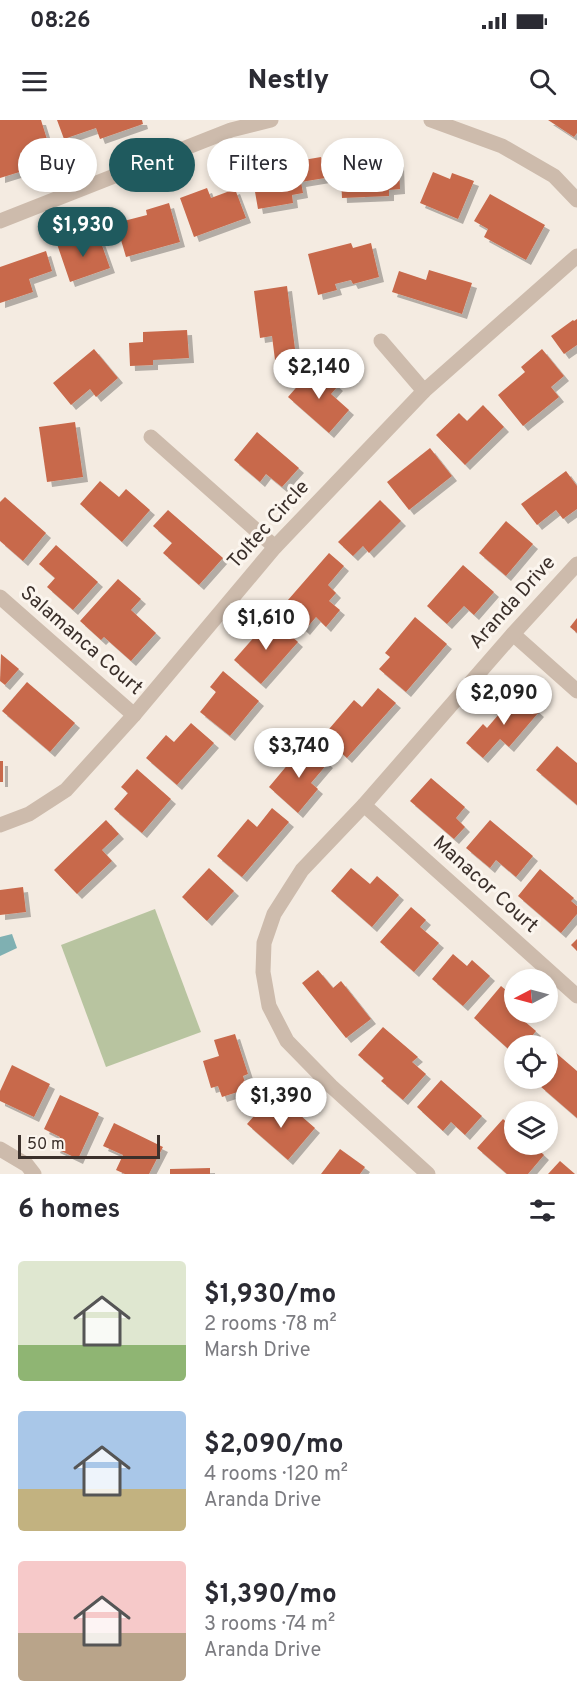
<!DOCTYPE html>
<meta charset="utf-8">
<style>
body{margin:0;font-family:Overpass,sans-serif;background:#f2f2f3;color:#2b2b33;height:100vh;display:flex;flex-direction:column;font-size:22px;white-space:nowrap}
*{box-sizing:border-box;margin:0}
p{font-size:20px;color:#7c7c81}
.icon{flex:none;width:33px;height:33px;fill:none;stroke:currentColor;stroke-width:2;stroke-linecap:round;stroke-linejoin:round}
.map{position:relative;height:1054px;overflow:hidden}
.sheet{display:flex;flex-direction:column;background:#fff;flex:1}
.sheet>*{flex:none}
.top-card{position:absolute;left:18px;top:18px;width:542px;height:54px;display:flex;gap:12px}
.needle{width:39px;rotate:264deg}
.buttons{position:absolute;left:504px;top:849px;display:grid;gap:12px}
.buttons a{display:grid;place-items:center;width:54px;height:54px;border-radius:50%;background:#fff;box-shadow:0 3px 9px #0003;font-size:30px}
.scale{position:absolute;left:18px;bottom:15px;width:142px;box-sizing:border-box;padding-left:6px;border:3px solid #3b302b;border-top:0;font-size:16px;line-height:21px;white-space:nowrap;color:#3b302b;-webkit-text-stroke:4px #fbf5ee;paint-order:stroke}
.price{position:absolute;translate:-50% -51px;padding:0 14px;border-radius:21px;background:#fff;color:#222;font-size:20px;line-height:39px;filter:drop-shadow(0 2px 3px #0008)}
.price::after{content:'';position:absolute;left:50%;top:36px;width:18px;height:14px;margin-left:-9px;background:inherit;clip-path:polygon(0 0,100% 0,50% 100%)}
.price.selected{background:#1f5a5e;color:#fff}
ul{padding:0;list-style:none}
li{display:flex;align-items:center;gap:18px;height:150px;padding:0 18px}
li span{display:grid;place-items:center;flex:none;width:168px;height:120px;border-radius:6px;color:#555}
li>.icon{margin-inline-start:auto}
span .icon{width:72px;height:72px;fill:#fffc;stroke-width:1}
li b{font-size:26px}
h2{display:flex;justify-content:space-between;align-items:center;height:72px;padding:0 18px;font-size:26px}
.tag{padding:0 21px;border-radius:27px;background:#fff;box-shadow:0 3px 9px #0003;font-size:21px;line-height:54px}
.tag.selected{background:#1f5a5e;color:#fff}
.status{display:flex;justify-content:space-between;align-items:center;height:42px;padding:0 30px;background:#fff;direction:ltr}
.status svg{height:16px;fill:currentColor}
header{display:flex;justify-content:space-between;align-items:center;height:78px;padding:0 18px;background:#fff;font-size:27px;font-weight:800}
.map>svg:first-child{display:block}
.green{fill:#b8c4a0}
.water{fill:#7fb0b2}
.building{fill:#c8694b;filter:url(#shadow)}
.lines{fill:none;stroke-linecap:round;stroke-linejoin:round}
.street{stroke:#cdbbac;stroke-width:15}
.labels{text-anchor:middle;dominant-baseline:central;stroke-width:6;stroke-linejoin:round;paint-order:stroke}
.street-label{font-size:20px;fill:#3b302b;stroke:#fbf5ee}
</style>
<div class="status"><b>08:26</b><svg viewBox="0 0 49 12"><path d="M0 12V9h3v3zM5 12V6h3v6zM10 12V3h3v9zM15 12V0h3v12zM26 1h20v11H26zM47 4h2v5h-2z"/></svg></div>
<header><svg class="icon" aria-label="menu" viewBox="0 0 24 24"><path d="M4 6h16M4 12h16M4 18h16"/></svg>Nestly<svg class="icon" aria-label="search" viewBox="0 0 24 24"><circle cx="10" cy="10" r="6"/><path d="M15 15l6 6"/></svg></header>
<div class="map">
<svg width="577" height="1054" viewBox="0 0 577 1054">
<defs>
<filter id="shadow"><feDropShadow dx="5" dy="5" stdDeviation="0" flood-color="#0004"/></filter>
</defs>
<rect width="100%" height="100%" fill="#f4ebe1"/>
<path class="green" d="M155,789L201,912L106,947L61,825Z"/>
<path class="water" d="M12,814L17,828L0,836V817Z"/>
<g class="building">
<path d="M0,0H41L50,29L33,34L31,29L20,33L26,50L0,58Z"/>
<path d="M57,0H142L143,4L100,19L96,8L64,19Z"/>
<path d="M548,0H577V13L574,17Z"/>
<path d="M385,35V43L399,42L400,69L389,70V76L342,78L340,37Z"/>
<path d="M321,37L325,58L301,62L303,73L292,75L293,83L258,89L251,49Z"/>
<path d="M433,52L450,59L452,53L474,61L458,99L420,83Z"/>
<path d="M207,68L211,78L235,69L246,98L194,117L180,78Z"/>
<path d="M490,74L545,105L526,140L484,117L488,109L474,101Z"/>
<path d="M169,83L180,122L126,137L116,103L147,95L146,90Z"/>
<path d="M79,117L81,124L99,117L110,148L70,162L57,124Z"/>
<path d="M351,123L353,128L371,123L379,157L353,164L351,160L335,164L337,170L318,175L308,134Z"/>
<path d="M46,131L52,151L29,159L33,172L0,183V147Z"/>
<path d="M429,150L472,163L462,194L392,172L399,151L426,160Z"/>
<path d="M287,166L296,237L275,240L272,216L260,218L254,171Z"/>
<path d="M577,199V225L564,234L551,216L573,200L574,201Z"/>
<path d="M187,210L189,238L153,240V245L130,246L129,223L143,222V212Z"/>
<path d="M94,229L118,258L96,277L90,269L71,285L53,263Z"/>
<path d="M542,229L564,256L551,267L559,277L523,306L498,275L525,252L521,247Z"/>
<path d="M315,246L338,266L331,274L349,290L329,313L288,277Z"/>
<path d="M483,285L504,307L465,345L436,315L459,293L467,301Z"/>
<path d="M75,302L83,357L47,362L39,307Z"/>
<path d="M257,312L299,348L282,367L266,354L260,362L234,340Z"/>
<path d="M430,328L452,356L409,390L387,362Z"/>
<path d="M566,351L577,366V389L563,399L556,390L537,405L521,384Z"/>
<path d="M100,361L119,377L126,369L150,390L122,422L80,384Z"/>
<path d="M5,377L46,413L23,441L0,421V382Z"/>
<path d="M380,380L401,401L369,433L363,426L353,436L338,422Z"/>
<path d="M168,390L223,438L199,465L163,433L172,423L153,406Z"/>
<path d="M506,401L533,424L506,456L479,433Z"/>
<path d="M56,425L98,462L73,490L47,467L55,458L39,444Z"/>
<path d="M329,433L344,446L328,465L336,473L329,481L340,490L326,507L316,497L305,510L281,488Z"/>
<path d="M463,445L494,472L474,495L464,486L447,504L427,486Z"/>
<path d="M118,459L141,479L131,490L156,513L131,541L104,517L101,520L80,501Z"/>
<path d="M415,497L447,524L406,572L379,549L390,537L385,533Z"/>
<path d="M271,498L298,522L261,564L234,540Z"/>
<path d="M577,498V513L570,507Z"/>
<path d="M1,534L19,549L5,565L0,561Z"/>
<path d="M223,551L259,581L230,616L200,592L216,572L210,567Z"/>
<path d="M27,562L75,603L50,632L2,591Z"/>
<path d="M378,568L396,583L347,638L323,616L354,580L362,587Z"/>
<path d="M517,573L539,592L509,627L500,619L483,638L466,623L483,604L487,608Z"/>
<path d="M191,603L214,623L177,665L146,638L166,615L174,622Z"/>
<path d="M305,624L328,643L311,663L318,669L298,693L269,667Z"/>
<path d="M557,626L577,643V685L536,650Z"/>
<rect x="0" y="641" width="3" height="21"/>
<path d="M137,649L171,679L142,713L114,689L128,673L121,667Z"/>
<path d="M431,658L465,687L456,698L465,707L454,719L410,681Z"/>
<path d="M272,688L289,702L242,757L217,736L248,699L257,707Z"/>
<path d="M106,700L119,714L102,730L112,741L77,774L54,750Z"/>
<path d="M490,700L533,736L516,757L496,740L490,748L466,728Z"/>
<path d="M209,748L234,771L207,801L182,777Z"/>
<path d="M351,748L370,764L377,756L399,775L372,807L331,771Z"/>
<path d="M540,749L574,778L571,781L577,786V794L561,813L518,776Z"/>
<path d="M23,767L26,792L0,795V770Z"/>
<path d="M411,787L426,800L420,807L439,823L414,852L380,822Z"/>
<path d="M577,819V831L571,825Z"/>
<path d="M453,834L467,846L472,840L490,856L463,886L432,859Z"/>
<path d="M318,850L333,868L341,861L371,899L346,918L302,863Z"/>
<path d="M501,866L514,877V892H520L517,895L536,911L524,926H514V934L474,898Z"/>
<path d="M383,907L418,937L412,942L426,954L403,980L381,961L384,958L358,935Z"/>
<path d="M235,914L248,954L243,956L247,969L222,977L218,966L211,968L203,941L219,936L214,920Z"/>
<path d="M548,926L577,951V998L540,966L549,956L548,955Z"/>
<path d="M12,945L50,964L34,997L0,981V971Z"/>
<path d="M441,960L482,996L465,1015L451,1002L443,1011L417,987Z"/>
<path d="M60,975L99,993L78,1039L55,1028L60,1017L44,1009Z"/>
<path d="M267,981L286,997L293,989L315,1008L288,1040L247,1004Z"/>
<path d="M503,999L514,1009V1024H532L544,1035L528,1054H507L477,1028Z"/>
<path d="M114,1003L163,1027L149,1054H125L116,1050L123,1035L103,1026Z"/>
<path d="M340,1029L365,1047L360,1054H321Z"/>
<path d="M560,1041L575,1054H548Z"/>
<path d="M210,1048V1054H170V1049Z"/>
</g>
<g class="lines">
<g class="street">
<path d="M431,0L502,26L554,56L577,80"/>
<path d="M0,101L231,10L271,0"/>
<path d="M381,221L424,271"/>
<path d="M151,317L275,427"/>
<path d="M0,477L134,595"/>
<path d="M513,514L577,571"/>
<path d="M364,685L577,876"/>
<path d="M0,705L29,694L66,670L134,595L275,427L424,271L577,136"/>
<path d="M0,1029L27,1045L34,1054"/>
<path d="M428,1054L331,966L287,921L269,886L263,852L264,823L274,794L302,750L364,685L513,514L577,444"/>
</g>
</g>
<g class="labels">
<g class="street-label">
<text transform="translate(269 405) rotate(-48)">Toltec Circle</text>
<text transform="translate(513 483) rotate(-48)">Aranda Drive</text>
<text transform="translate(81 521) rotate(41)">Salamanca Court</text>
<text transform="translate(485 765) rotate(42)">Manacor Court</text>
</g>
</g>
</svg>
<div class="buttons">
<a><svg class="needle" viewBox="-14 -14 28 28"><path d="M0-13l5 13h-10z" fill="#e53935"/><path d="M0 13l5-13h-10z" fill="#7c7c81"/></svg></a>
<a><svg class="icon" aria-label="locate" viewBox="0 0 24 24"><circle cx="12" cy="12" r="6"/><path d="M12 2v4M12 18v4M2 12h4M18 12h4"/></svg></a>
<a><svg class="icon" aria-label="layers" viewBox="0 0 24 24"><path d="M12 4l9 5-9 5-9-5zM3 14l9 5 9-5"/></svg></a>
</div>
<div class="scale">50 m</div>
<b class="price selected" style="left:83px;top:138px">$1,930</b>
<b class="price" style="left:319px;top:280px">$2,140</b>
<b class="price" style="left:266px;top:531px">$1,610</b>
<b class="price" style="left:504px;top:606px">$2,090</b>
<b class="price" style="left:299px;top:659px">$3,740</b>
<b class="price" style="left:281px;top:1009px">$1,390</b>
<div class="top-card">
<a class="tag">Buy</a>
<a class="tag selected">Rent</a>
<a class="tag">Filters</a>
<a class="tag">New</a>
</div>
</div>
<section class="sheet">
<h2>6 homes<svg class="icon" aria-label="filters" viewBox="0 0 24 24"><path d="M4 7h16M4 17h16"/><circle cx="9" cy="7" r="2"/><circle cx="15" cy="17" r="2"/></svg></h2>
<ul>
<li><span style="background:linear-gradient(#dfe7d0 70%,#8fb573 0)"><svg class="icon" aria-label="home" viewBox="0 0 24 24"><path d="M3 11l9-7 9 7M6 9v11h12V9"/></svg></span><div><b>$1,930/mo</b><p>2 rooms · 78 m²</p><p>Marsh Drive</p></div></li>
<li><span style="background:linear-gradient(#a9c7e8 65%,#c2b280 0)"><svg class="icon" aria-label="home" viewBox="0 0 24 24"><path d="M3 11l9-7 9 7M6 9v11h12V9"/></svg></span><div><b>$2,090/mo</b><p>4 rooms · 120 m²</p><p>Aranda Drive</p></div></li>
<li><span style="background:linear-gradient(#f6c9c9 60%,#b9a48a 0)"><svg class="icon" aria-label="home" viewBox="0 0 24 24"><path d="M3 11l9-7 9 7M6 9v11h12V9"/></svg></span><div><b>$1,390/mo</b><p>3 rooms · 74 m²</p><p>Aranda Drive</p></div></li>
</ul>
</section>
